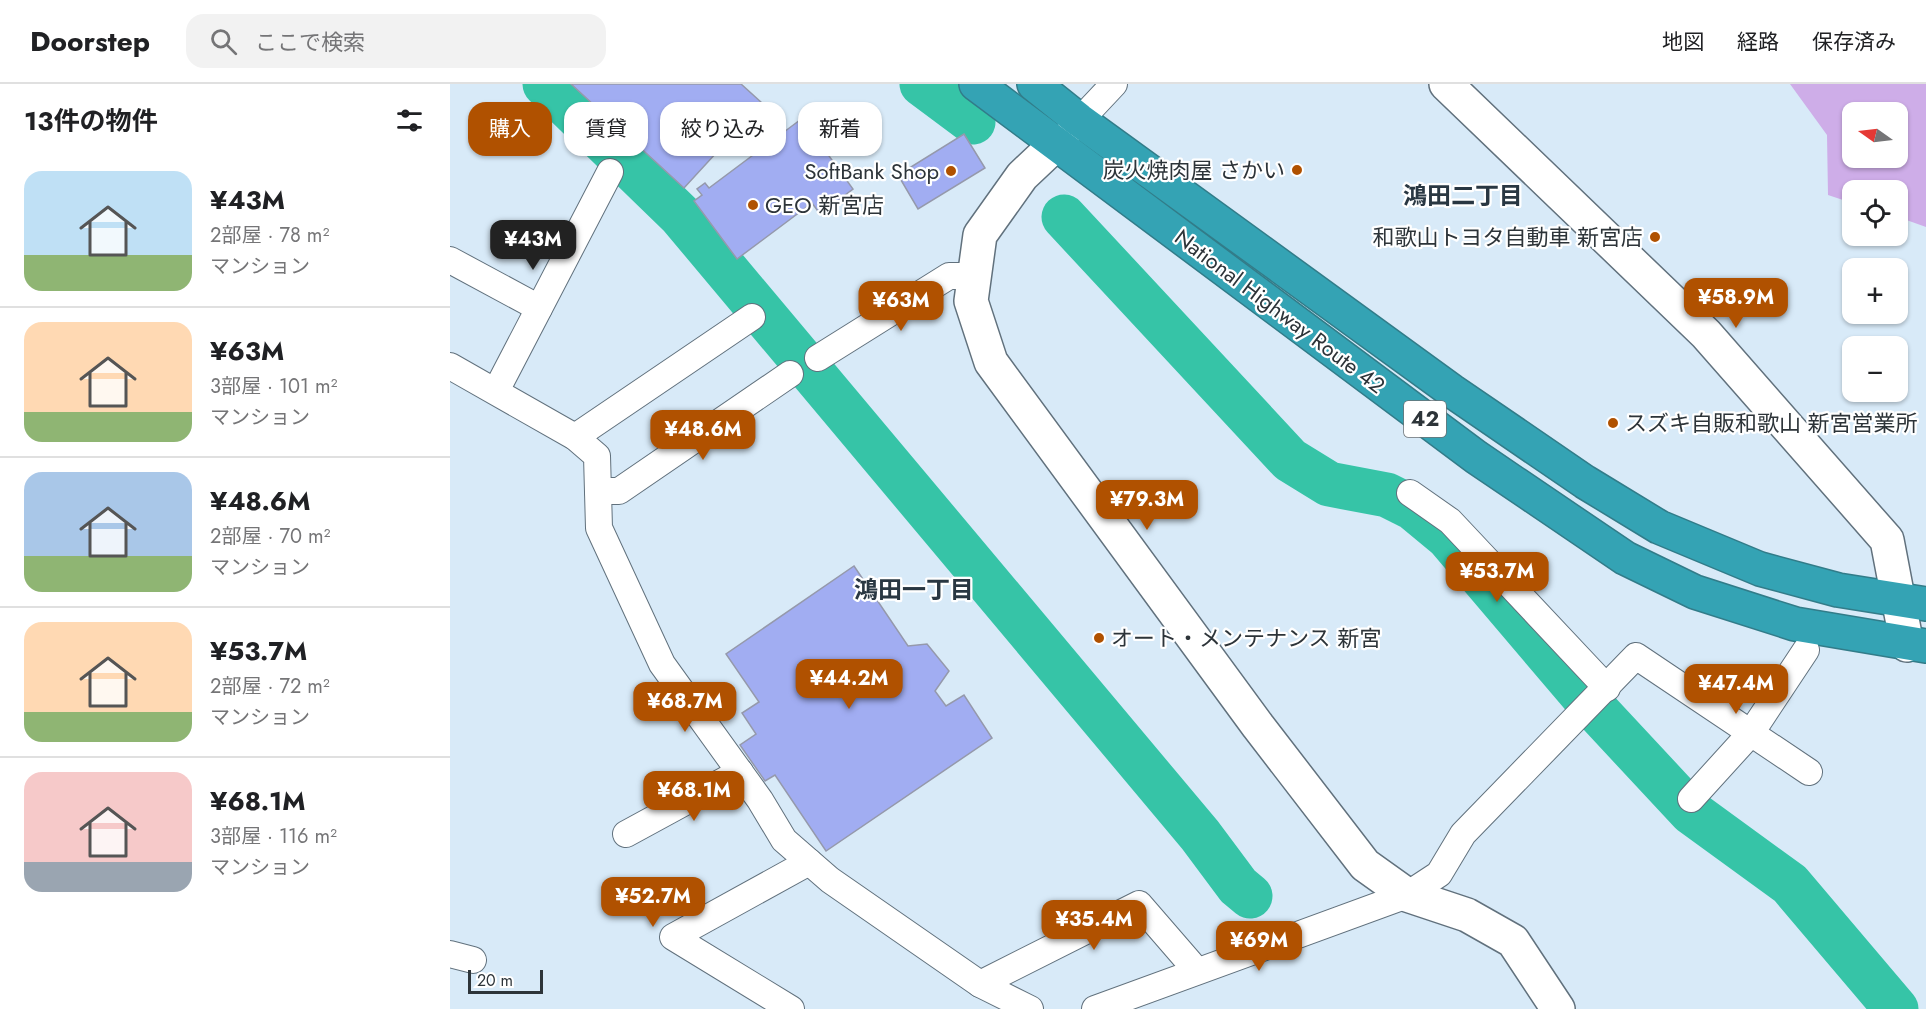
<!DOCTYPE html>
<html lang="ja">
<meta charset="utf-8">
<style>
body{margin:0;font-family:Jost,"Noto Sans JP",sans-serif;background:#f2f2f2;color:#202124;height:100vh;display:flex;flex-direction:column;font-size:22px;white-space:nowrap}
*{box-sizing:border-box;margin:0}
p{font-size:20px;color:#757577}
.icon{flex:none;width:33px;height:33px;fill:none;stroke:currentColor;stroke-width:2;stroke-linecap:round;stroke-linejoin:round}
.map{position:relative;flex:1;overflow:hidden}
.panel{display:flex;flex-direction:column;background:#fff;width:450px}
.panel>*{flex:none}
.top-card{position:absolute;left:18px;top:18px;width:570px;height:54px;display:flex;gap:12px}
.needle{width:39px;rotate:284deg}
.buttons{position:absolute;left:1392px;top:18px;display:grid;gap:12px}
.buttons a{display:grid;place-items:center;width:66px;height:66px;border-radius:12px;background:#fff;box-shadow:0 2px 4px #0004;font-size:30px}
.scale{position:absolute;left:18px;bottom:15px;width:75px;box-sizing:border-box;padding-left:6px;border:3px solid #2d3439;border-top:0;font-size:16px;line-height:21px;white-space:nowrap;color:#2d3439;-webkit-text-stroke:4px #fff;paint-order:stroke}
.price{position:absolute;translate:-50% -51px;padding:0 14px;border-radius:12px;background:#b05100;color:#fff;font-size:20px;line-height:39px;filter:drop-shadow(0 2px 3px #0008)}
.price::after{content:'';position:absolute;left:50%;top:36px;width:18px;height:14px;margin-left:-9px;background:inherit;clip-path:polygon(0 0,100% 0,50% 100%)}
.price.selected{background:#222;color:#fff}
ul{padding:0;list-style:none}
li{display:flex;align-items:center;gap:18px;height:150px;padding:0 24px}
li+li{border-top:2px solid #e0e0e0}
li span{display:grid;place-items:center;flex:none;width:168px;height:120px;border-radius:18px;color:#555}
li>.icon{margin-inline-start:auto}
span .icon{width:72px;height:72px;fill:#fffc;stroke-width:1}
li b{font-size:26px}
h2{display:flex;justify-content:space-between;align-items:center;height:72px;padding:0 24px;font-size:26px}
.chip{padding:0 21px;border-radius:18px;background:#fff;box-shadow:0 2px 4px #0004;font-size:21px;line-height:54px}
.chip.selected{background:#b05100;color:#fff}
header{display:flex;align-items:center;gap:36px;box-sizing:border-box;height:84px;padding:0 30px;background:#fff;border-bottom:2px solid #e0e0e0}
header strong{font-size:28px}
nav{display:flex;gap:33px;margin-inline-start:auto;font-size:21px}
.search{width:420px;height:54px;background:#f2f2f2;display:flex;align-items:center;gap:15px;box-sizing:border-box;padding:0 21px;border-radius:18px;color:#757577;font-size:22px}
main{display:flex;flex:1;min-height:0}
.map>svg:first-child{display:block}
.green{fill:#ceade8;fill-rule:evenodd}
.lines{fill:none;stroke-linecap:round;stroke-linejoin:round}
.river{stroke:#36c4a7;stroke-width:45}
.building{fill:#a1adf2;stroke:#9599ab;stroke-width:1.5}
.street-casing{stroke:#61717d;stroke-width:28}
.secondary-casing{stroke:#61717d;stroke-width:36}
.highway-casing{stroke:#327c89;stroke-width:36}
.street{stroke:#fff;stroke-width:26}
.secondary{stroke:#fff;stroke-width:33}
.highway{stroke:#34a3b4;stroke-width:33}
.poi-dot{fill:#b05100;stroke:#fff;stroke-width:2}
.labels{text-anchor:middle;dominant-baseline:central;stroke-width:4.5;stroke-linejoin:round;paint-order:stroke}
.shield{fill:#fff;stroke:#6c7174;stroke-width:1.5}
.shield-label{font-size:21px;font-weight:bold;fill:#2d3439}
.poi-label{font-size:22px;fill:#2d3439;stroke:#fff;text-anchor:end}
.street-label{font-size:22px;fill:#2d3439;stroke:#fff}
.neighbourhood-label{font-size:24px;font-weight:bold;fill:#293742;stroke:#fff}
</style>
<header>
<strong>Doorstep</strong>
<div class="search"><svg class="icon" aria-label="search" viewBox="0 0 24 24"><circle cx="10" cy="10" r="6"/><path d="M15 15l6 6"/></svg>ここで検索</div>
<nav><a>地図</a><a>経路</a><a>保存済み</a></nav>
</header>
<main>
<section class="panel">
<h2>13件の物件<svg class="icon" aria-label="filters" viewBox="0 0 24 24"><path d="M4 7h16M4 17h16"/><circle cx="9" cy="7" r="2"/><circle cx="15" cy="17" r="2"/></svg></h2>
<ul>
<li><span style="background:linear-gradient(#bfe0f5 70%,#8fb573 0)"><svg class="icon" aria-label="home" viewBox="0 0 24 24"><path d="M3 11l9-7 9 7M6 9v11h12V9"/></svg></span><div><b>¥43M</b><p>2部屋 · 78 m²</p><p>マンション</p></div></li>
<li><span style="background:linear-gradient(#ffd9b3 75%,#8fb573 0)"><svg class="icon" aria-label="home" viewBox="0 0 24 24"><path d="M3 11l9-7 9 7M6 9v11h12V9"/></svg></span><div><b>¥63M</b><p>3部屋 · 101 m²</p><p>マンション</p></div></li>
<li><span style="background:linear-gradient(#a9c7e8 70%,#8fb573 0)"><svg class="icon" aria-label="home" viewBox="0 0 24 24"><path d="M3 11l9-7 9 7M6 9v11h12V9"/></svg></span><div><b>¥48.6M</b><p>2部屋 · 70 m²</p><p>マンション</p></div></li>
<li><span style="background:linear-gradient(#ffd9b3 75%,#8fb573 0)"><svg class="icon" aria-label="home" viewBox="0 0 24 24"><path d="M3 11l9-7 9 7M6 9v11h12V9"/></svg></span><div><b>¥53.7M</b><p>2部屋 · 72 m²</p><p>マンション</p></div></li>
<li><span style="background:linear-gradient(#f6c9c9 75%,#9aa5b1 0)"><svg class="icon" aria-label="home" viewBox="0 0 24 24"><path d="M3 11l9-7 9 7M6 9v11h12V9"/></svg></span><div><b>¥68.1M</b><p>3部屋 · 116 m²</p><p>マンション</p></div></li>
</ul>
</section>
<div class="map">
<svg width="1476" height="925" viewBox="0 0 1476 925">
<rect width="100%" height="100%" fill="#d8eaf8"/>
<path class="green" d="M1340,0H1476V143L1448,133V106H1402V119L1378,111L1377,51ZM1402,28H1448V74H1402Z"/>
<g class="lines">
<g class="river">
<path d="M95,0L230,131L750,751L788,802L800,812"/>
<path d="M472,0L523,38"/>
<path d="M614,133L840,376L879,400L937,411L963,424L998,453L1134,613L1241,728L1340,800L1446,925"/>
</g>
</g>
<g class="building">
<path d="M121,0H291L312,19L234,104Z"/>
<path d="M350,36L360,50L366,45L383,69L379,72L403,105L370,130L362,119L287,175L244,117L252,111L247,105L255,99L259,104Z"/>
<path d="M514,50L535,84L468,125L448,91Z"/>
<path d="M404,482L458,562L477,560L499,587L485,607L496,622L514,611L542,654L376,767L325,691L315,697L290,661L306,650L292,629L309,618L276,570Z"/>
</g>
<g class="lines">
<g class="street-casing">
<g id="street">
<path d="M618,49L664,0"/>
<path d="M0,176L89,224"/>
<path d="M368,274L499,192H524"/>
<path d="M0,282L125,353L147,372L149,444L212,580L310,716L334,756L380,796L530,900L580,925"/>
<path d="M46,307L160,88"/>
<path d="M125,353L302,233"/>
<path d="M148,407H169L340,290"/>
<path d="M960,409L1000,437L1157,604"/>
<path d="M1241,715L1301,649L1356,566"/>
<path d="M176,750L290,688"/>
<path d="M0,870L23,876"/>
<path d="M530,900L689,820L747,887"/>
<path d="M341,925L223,853L359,778"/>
<path d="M645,925L957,811L989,790L1013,750L1186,572L1359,688"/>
</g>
</g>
<g class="secondary-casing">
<g id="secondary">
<path d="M996,0L1256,250L1437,456L1457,561"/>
<path d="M607,59L572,92L530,151L521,217L541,278L808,642L915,781L957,811L1017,831L1063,857L1108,925"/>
</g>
</g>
<g class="highway-casing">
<g id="highway">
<path d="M526,0L1026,373L1175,474L1245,508L1345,540L1476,562"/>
<path d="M584,0L629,36L1002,307L1135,398L1209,443L1310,485L1388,506L1476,520"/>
</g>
</g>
<use href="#street" class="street"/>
<use href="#secondary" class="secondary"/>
<use href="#highway" class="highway"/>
</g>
<g class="poi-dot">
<circle cx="847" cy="86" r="6"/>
<circle cx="501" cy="87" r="6"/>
<circle cx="303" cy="121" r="6"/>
<circle cx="1205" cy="153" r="6"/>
<circle cx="1163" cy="339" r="6"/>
<circle cx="649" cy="554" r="6"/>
</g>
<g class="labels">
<rect class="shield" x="954" y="317" width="42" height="36" rx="4.5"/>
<g class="shield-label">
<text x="975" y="335">42</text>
</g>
<g class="poi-label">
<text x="835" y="86">炭火焼肉屋 さかい</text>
<text x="489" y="87">SoftBank Shop</text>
<text x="315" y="121" text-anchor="start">GEO 新宮店</text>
<text x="1193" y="153">和歌山トヨタ自動車 新宮店</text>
<text x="1175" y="339" text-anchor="start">スズキ自販和歌山 新宮営業所</text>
<text x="661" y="554" text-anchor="start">オート・メンテナンス 新宮</text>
</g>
<g class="street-label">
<text transform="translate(830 227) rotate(37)">National Highway Route 42</text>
</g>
<g class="neighbourhood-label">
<text x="1013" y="111">鴻田二丁目</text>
<text x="464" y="505">鴻田一丁目</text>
</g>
</g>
</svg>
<div class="buttons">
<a><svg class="needle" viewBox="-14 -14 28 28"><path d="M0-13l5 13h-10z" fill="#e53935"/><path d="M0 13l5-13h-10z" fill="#757577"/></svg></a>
<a><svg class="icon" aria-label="locate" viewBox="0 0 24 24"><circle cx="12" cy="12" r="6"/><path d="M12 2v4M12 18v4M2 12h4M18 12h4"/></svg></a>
<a>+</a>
<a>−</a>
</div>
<div class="scale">20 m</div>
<b class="price selected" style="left:83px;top:187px">¥43M</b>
<b class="price" style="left:1286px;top:245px">¥58.9M</b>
<b class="price" style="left:451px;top:248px">¥63M</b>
<b class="price" style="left:253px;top:377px">¥48.6M</b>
<b class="price" style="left:697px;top:447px">¥79.3M</b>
<b class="price" style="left:1047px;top:519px">¥53.7M</b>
<b class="price" style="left:399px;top:626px">¥44.2M</b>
<b class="price" style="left:1286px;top:631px">¥47.4M</b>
<b class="price" style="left:235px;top:649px">¥68.7M</b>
<b class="price" style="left:244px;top:738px">¥68.1M</b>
<b class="price" style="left:203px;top:844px">¥52.7M</b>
<b class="price" style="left:644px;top:867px">¥35.4M</b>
<b class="price" style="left:809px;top:888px">¥69M</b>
<div class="top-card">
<a class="chip selected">購入</a>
<a class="chip">賃貸</a>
<a class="chip">絞り込み</a>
<a class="chip">新着</a>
</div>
</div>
</main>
